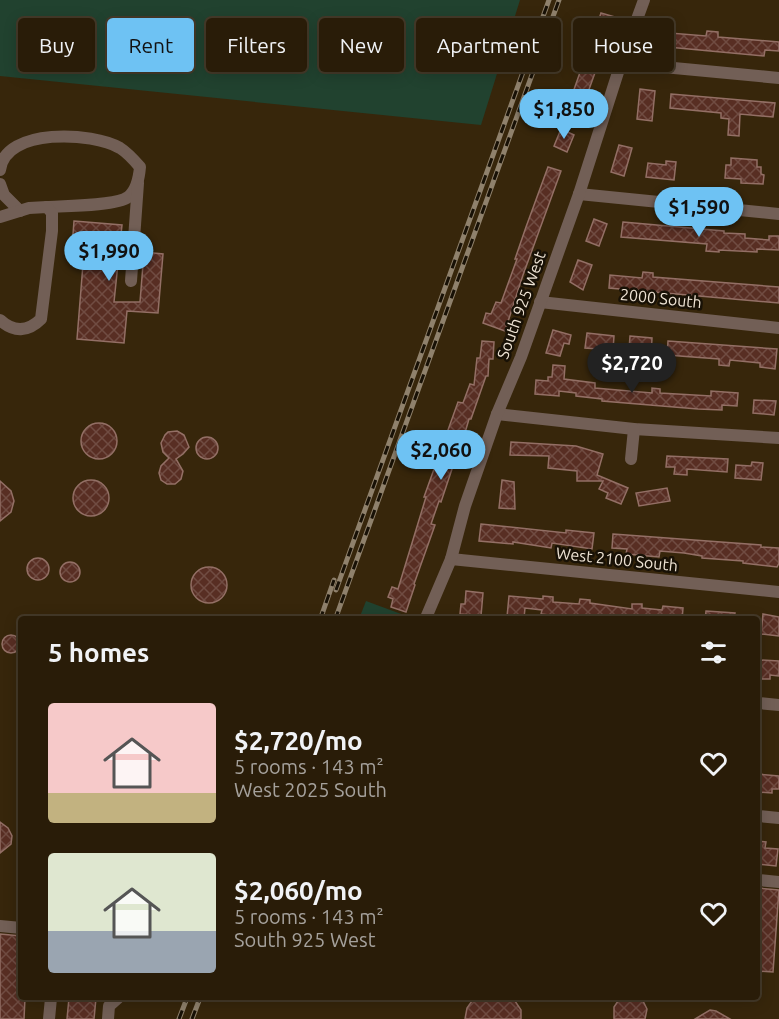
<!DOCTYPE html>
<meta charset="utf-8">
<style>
body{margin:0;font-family:Ubuntu,sans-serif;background:#312512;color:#f1f3f6;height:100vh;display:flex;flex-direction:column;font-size:22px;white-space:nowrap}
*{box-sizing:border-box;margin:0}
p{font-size:20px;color:#a5a19c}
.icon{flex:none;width:33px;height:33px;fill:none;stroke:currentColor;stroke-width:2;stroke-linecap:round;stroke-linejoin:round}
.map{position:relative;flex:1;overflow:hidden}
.side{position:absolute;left:18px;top:616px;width:742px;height:384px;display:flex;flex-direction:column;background:#291c08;border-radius:6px;box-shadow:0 3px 15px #0003,0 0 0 2px #453a29}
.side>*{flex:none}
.banner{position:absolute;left:18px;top:18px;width:744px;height:54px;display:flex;gap:12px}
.price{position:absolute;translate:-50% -51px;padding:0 14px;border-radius:21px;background:#6ec2f3;color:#111;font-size:20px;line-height:39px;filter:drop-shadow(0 2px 3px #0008)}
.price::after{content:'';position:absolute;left:50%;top:36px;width:18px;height:14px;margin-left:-9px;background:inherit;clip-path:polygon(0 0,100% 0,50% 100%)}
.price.on{background:#222;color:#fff}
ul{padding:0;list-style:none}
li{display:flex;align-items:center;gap:18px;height:150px;padding:0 30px}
li span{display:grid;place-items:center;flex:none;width:168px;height:120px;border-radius:6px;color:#555}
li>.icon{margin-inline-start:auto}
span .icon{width:72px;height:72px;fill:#fffc;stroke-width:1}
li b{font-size:26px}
h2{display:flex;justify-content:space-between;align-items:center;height:72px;padding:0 30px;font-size:26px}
.chip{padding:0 21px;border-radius:6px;background:#291c08;box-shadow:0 3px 15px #0003,0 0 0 2px #453a29;font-size:21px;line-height:54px}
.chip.on{background:#6ec2f3;color:#111}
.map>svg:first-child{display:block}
.green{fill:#21422f}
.building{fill:url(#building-cross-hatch);stroke:#936f65;stroke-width:1.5}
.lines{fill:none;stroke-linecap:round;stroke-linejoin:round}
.path{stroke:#796a54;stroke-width:1.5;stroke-dasharray:4.5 3;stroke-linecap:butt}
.minor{stroke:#725f56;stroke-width:12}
.rail-casing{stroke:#8f816c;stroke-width:5}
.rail{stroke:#181106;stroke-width:3;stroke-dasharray:9;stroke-linecap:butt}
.labels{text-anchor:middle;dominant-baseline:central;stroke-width:5;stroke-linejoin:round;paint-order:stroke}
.street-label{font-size:16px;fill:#eee3d4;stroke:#181106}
</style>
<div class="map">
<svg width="779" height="1019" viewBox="0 0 779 1019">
<defs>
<pattern id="building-cross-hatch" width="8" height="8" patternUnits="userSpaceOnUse" patternTransform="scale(1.5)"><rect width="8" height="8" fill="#582e23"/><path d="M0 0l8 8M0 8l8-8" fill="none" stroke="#704c42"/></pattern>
</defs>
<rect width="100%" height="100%" fill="#37260b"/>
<g class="green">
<path d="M0,0H520L481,125L0,76Z"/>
<path d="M366,601L412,618L359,619Z"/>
</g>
<g class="building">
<path d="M601,13L615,17L578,120L565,115L596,27L590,26L593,17L599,19Z"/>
<path d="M707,31L718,32V37L779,42V51L765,50L764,56L657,46L658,32L706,36Z"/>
<path d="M640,89L655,91L652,121L637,119Z"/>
<path d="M671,94L775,103L773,117L740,114L739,136L728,135L729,119L721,118V113L670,108Z"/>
<path d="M561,129L574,135L567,152L554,146Z"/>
<path d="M619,145L632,148L624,176L611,172Z"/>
<path d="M731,158L757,160V167H761V174L764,175L763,184L741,183V179L725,178L726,165H731Z"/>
<path d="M666,161L676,162L674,180L646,177L648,163L666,165Z"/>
<path d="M548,167L561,171L523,275L505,331L483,323L486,313L491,314L496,302L501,303L517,259H515L526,227Z"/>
<path d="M594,219L607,224L599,246L586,241Z"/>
<path d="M74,221L122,225L114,302H140L144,252L163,254L158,313L127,311L124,343L77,339L83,264L71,261Z"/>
<path d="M623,222L724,231V233L745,234V238L769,240V236H779V250L757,249V252L719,250V252L706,251L707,244L621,237Z"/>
<path d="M578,260L592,265L583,290L570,282Z"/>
<path d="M643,272L653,273V277L779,287V303L609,288L610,275L642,278Z"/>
<path d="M553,330L571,335L569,344L564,343L560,356L546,353Z"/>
<path d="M587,333L614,336L613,350L585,348Z"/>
<path d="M630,336L652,338L651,356L637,355L638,351L629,350Z"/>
<path d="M482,341L494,342L493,359H489L488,376H486L471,419H469L457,460H455L441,502L439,501L431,524L435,525L414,584L415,585L406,612L391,607L393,599L388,597L392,587L398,589L426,497H424L458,402L463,403L470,384L474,385L477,358H480Z"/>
<path d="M668,341L777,349L775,369L760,367V363L730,360L729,366L719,365V359L667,355Z"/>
<path d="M553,365L565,366L564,379L595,383V388L652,393V388L660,389V393L711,396V391L738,393L737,406L722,405V410L698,409L602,401V399L576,396V393L559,391V396L535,394L536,380L548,381V377H552Z"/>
<path d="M754,400L776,401L774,415L753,413Z"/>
<circle cx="99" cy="441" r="18"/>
<path d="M177,431L184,435L189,447L183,454L176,459L183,471L181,479L175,484H167L161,480L159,473L161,466L169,458L163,452L161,443L165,435L168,432Z"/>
<circle cx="207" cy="448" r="11"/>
<path d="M511,442L576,446L603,454L597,475L628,488L621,504L606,498L608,493L599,489L603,481H577V471L548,468L549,456L510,455Z"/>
<path d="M667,456L728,459L727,472L687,469V475L674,474L675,467H666Z"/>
<path d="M752,462L763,463L761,480L735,478L736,465L751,466Z"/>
<circle cx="91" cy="498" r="18"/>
<path d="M502,480L514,482L515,509L499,508Z"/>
<path d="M0,481L11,491L14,501L11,512L0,521Z"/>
<path d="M667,488L670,501L639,506L636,493Z"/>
<path d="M481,524L566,533V530L594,533L592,549L552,543L551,548L513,542V544L479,541Z"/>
<path d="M613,534L761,545V547L779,548V563L777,567L743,563V561L702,558V556L684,553L660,551L659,557L626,554L627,549L612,548Z"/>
<circle cx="38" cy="569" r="11"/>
<circle cx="70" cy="572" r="10"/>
<circle cx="209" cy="585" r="18"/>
<path d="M466,591L483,593L481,616L460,614L461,604H465Z"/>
<path d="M509,596L543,599V596L553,597V602L579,604L580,599L590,600V603L632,609V604H642V608L662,610L663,606L683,608L682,620L566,617L541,614L542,610L525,608L524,618L507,617Z"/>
<path d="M706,611L735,613L734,620H705Z"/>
<path d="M763,614L779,617V636L761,634Z"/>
<circle cx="11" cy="644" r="9"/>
<path d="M761,660L779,661V676L770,675V679H759Z"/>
<path d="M758,774L779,776V789H772V793L758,792Z"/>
<path d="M0,822L8,828L12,836L11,844L0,853Z"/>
<path d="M758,841L766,842L765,848L778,849L776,866L758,864Z"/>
<path d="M758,888L779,890L773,972L758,971Z"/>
<path d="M0,934L21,936V998H25L24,1019H0Z"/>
<path d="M69,998H96L94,1019H67Z"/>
<path d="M474,998H513L521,1010V1019H465L467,1008Z"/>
<path d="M620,998L642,999L647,1009L645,1019H614V1007Z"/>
<path d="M710,1010L716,1011L730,1019H695Z"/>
</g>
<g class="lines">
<path class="path" d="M387,616L396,620"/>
<g class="minor">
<path d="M621,63L779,78"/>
<path d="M0,170C5,127 93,132 120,148C128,153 134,160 140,167C139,178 137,190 128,197C117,206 63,206 47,207"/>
<path d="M0,184L4,195L20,211"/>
<path d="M579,194L779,214"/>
<path d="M0,217L29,208L47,207L52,213V231L41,319C28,332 14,333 0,320"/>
<path d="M131,281L138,183"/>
<path d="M540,302L779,328"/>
<path d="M497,414L634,429L779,438"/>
<path d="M631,459L634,429"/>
<path d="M451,559L779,592"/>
<path d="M425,620L451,559L465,506L497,414L521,357L579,194L621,63L644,0"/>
<path d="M758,703L779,705"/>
<path d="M758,816L779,818"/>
<path d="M758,880L779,882"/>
<path d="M0,926L21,928"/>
<path d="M49,1019L51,998"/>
<path d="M108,1019L109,1006L118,998"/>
</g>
<g class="rail-casing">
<g id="rail">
<path d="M336,590L549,0"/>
<path d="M320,620L334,580"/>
<path d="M335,620L559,0"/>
<path d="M179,1019L187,998"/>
<path d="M192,1019L200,998"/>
</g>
</g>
<use href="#rail" class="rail"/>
</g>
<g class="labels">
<g class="street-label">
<text transform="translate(661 298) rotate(6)">2000 South</text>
<text transform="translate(521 305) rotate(-70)">South 925 West</text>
<text transform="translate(617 559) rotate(6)">West 2100 South</text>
</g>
</g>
</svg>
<b class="price" style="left:564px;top:140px">$1,850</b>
<b class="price" style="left:699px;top:238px">$1,590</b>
<b class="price" style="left:109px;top:282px">$1,990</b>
<b class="price on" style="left:632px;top:394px">$2,720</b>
<b class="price" style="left:441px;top:481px">$2,060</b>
<div class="banner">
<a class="chip">Buy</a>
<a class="chip on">Rent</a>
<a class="chip">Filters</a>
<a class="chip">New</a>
<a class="chip">Apartment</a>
<a class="chip">House</a>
</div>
<section class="side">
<h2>5 homes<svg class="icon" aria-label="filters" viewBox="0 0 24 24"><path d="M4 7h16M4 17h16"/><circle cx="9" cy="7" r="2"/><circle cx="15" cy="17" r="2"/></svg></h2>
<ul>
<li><span style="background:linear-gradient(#f6c9c9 75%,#c2b280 0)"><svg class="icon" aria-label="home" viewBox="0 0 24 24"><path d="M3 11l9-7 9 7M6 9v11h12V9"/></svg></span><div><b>$2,720/mo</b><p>5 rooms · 143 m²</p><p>West 2025 South</p></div><svg class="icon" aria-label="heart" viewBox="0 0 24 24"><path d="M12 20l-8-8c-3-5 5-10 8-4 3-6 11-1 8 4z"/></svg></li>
<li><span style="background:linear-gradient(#dfe7d0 65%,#9aa5b1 0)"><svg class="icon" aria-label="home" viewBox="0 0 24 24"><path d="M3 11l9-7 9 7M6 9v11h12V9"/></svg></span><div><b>$2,060/mo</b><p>5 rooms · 143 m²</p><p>South 925 West</p></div><svg class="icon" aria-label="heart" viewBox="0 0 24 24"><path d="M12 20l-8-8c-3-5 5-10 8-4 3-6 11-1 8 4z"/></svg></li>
</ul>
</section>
</div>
